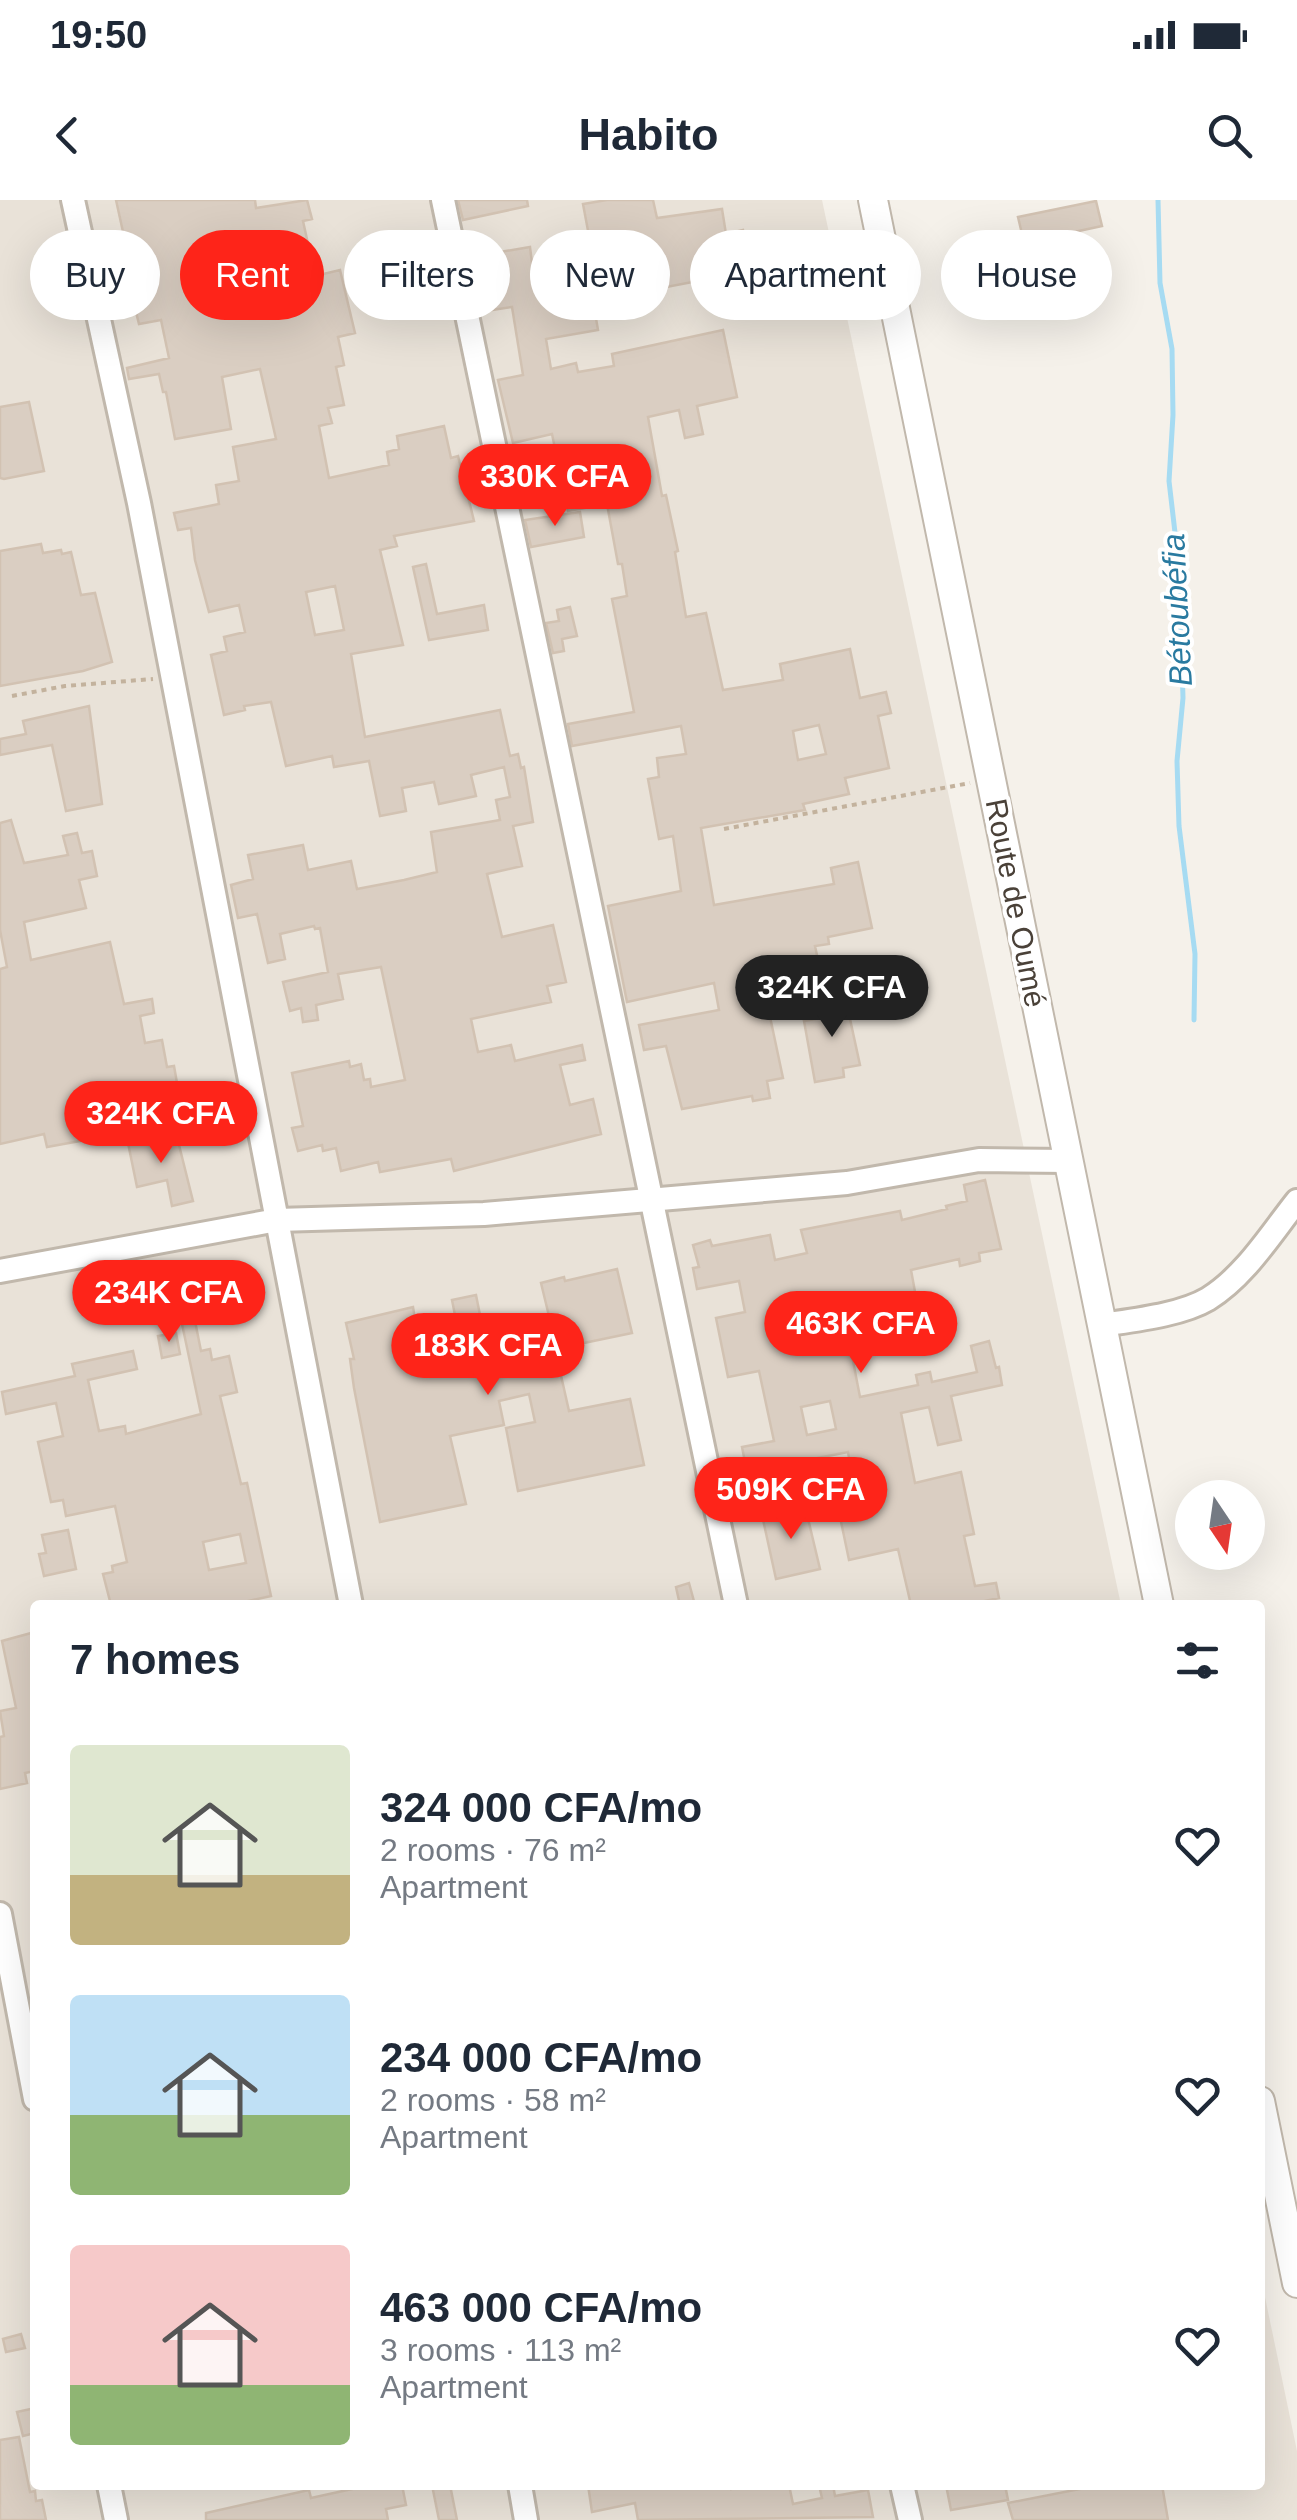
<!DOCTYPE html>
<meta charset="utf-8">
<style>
body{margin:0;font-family:Arial,sans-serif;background:#f2f2f3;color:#1f2937;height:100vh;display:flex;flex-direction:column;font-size:38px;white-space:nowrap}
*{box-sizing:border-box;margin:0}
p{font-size:32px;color:#747a83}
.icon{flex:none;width:55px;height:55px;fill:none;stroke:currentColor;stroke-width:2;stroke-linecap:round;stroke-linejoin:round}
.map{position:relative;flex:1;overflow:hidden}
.side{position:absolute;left:30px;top:1400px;width:1235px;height:890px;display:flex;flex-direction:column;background:#fff;border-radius:10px;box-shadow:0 10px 40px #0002}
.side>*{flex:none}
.banner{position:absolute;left:30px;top:30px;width:1238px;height:90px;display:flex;gap:20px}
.needle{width:65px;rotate:167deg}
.controls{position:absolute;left:1175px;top:1280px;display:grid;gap:20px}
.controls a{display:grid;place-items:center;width:90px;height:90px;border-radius:50%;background:#fff;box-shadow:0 10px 40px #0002;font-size:50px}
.price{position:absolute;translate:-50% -85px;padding:0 22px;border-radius:35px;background:#fe2419;color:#fff;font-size:32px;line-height:65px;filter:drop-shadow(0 2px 5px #0008)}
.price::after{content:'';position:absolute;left:50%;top:60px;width:30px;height:22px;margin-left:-15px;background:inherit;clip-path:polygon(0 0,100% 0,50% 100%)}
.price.on{background:#222;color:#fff}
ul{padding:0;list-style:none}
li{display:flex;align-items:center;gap:30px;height:250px;padding:0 40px}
li span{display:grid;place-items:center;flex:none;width:280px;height:200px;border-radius:10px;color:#555}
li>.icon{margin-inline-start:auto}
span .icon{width:120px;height:120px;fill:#fffc;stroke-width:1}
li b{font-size:42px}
h2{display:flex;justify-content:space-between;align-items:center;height:120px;padding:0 40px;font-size:42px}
.pill{padding:0 35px;border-radius:45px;background:#fff;box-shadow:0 10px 40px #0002;font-size:35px;line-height:90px}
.pill.on{background:#fe2419;color:#fff}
.status{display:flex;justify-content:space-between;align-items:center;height:70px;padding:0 50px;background:#fff;direction:ltr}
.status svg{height:28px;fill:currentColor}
header{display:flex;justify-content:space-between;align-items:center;height:130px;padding:0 40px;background:#fff;font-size:45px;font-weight:700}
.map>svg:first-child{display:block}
.residential{fill:#e9e2d8}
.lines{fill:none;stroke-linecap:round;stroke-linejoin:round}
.stream{stroke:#a6dbf2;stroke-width:5}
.building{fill:#dacec2;stroke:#d2c2b2;stroke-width:2.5;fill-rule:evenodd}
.minor-casing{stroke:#c1b8ac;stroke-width:28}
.tertiary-casing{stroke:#c1b8ac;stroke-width:32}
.path{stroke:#c3b29d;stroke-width:4;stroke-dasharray:5 5;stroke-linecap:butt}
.minor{stroke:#fff;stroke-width:22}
.tertiary{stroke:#fff;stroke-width:28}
.labels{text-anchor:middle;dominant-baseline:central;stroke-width:8;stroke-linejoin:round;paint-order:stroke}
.street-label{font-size:30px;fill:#4a4138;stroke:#fff}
.water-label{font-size:32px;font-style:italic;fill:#297aa0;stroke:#fff}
</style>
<div class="status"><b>19:50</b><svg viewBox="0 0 49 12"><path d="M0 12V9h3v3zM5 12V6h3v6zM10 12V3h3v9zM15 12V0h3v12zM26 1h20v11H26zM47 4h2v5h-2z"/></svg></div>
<header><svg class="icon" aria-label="back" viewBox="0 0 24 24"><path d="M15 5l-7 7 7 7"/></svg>Habito<svg class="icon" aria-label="search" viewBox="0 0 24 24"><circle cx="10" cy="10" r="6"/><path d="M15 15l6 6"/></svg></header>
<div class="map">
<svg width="1297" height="2320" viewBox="0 0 1297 2320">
<rect width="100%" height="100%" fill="#f5f1ea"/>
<path class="residential" d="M0,0H822L1121,1405H35V2285H1260V2073L1297,2251V2320H0Z"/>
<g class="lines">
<path class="stream" d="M1158,0L1160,83L1172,149L1173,215L1169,281L1179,367L1183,498L1177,561L1179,626L1195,754L1194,820"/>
</g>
<g class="building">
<path d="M116,0H255L256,8L307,0L312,19L303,21L315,76L340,70L355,133L338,137L344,165L336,167L344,205L328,208L332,223L319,226L329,278L389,265L387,252L399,249L397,236L444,226L451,258L458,256L474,321L394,336L397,346L380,350L403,445L351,454L365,537L500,510L510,556L518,554L521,568L524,567L533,622L513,626L522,666L487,674L502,737L553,725L566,782L547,786L551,802L471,819L478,852L511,845L515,861L582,845L585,860L560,865L570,905L593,899L601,934L454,971L451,959L380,972L378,962L341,971L336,948L323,951L322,945L298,951L292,928L303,926L292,873L349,861L350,867L361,864L364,880L370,879L371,887L405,880L381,767L338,774L343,799L316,805L318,820L303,822L301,808L290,811L283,782L328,772L320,728L315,729L314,726L280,734L285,759L268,763L257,714L238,718L231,685L253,679L248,655L303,645L308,670L351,661L357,689L404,680L437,672L431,632L500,620L496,600L510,597L504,567L471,575L476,596L439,604L434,582L402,588L406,611L380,616L369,561L334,567L332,556L286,566L271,502L244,506L245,510L224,515L211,455L227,451L224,437L245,432L239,405L209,412L195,360L191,328L178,330L174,313L219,304L216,285L239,281L233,247L276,239L260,169L222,177L231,229L175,239L166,192H163L159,174L129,179L127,168L169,158L161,120L139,124L123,60L129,59ZM335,386L344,430L315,435L306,392Z"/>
<path d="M458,0H527L528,6L463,20Z"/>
<path d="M607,0H653L657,18L722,9L726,34L743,30L750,62L702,72L703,80L593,101L598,130L546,139L551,169L576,163L578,172L614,166L612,154L723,130L737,197L697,206L703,234L685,238L679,210L648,217L662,296L666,295L678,351L675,352L686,417L706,413L723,490L783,480L780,464L850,449L860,498L886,492L891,513L878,516L889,568L845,578L849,594L803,604L805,610L701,628L714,705L834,684L831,668L858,662L872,728L828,737L829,744L815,746L820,769L769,780L772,797L766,798L783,878L767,881L770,898L753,901L752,896L682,909L666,846L644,850L639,825L719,810L714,783L627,802L608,706L681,691L673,636L659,639L648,579L659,577L657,558L686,554L681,526L572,546L568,524L634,512L612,399L627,396L622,364H618L607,304L568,311L552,234L513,243L498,180L523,175L512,107L492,110L488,85L476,87L470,57L530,47L532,63L592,52L583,4ZM819,525L826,554L798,560L793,531Z"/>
<path d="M1096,1L1102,26L1060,35L1066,60L1030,68L1018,17Z"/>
<path d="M29,202L44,271L4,279L0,278V207Z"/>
<path d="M580,312L584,337L531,347L525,320Z"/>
<path d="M41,344L43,353L61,350L62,354L71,352L81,395L95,393L112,462L83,471L0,486V351Z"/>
<path d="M426,364L437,414L484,405L488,430L429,440L413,367Z"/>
<path d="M570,407L577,436L562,439L564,451L553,453L546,423L559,421L557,410Z"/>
<path d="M89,506L102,604L66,611L52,545L0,555V539L26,534L23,521Z"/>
<path d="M11,620L24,663L68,655L63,636L77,633L82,653L92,651L97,676L79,680L86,708L24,722L31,760L110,742L124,804L152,799L154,813L140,816L145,843L162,840L167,867L174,866L177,883L94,899L102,937L47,947L44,934L0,944V769L7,767L0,730V623Z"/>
<path d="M845,796L860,865L843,868L844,877L815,882L804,821L821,818L817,802Z"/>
<path d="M176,933L193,1001L172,1006L167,980L137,987L128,943Z"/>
<path d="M985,980L1001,1049L979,1053L980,1061L960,1066L959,1059L911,1070L920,1119L938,1116L943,1138L852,1156L860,1197L918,1185L916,1175L930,1172L932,1182L977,1172L971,1146L989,1141L996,1168L999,1167L1002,1185L951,1196L961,1240L938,1245L929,1207L901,1213L915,1283L961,1272L974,1334L964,1336L975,1386L996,1383L999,1398L980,1402V1405H911L898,1349L849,1360L839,1312L813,1318L810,1302L855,1292L848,1252L747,1272L742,1247L774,1241L759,1171L728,1177L716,1118L745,1112L739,1081L697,1089L693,1068L699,1067L693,1045L710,1040L712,1046L770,1035L775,1060L807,1053L801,1030L900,1011L902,1020L947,1009L946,1006L967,1001L964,985ZM830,1201L836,1229L807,1235L801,1207Z"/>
<path d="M617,1069L632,1133L555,1149L569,1211L630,1199L644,1265L518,1291L506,1228L535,1222L529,1194L499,1201L504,1225L450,1236L466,1304L380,1322L354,1188L350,1159H354L346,1123L413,1107L424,1174L465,1166L452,1100L476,1095L483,1130L549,1116L541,1083L564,1077L565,1081Z"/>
<path d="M195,1121L201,1151L210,1149L212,1160L229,1156L237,1192L220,1196L241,1284L247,1283L271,1396L244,1402L245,1405H111L103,1374L113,1372L112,1366L127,1362L115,1306L66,1316L63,1300L51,1302L38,1242L63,1236L56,1203L6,1214L2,1192L75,1176L72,1164L133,1151L137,1169L88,1180L99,1231L125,1226L126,1234L201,1214L182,1124ZM240,1334L246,1363L209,1370L203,1342Z"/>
<path d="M176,1133L180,1154L162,1158L158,1136Z"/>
<path d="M805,1306L820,1369L776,1379L762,1315Z"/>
<path d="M68,1330L76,1369L44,1376L39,1354L46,1353L42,1335Z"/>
<path d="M689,1383L695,1405H680L676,1387Z"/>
<path d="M35,1432V1571L25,1573L27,1583L0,1589V1537L4,1536L0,1511L16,1508L2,1441Z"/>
<path d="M21,2134L25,2148L6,2152L3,2139Z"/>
<path d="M35,2208V2233L23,2236L17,2212Z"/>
<path d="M19,2237L30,2292L35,2291L36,2301L42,2300L46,2320H0V2240Z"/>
<path d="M351,2285H402L406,2305L386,2309L388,2320H206V2313L309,2290L311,2298L352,2289Z"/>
<path d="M432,2285H450L457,2320H439Z"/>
<path d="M588,2285H730L731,2289L750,2285H789L793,2304L822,2298L819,2285H833L835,2296L868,2290L873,2317L638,2320L635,2303L592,2312Z"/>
<path d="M946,2285H1005L1008,2300L951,2310Z"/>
<path d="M1100,2285H1162L1168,2320H1013L1008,2303Z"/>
</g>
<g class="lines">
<g class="minor-casing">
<g id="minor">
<path d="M73,0L139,303L351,1405"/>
<path d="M443,0L736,1405"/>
<path d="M0,1071L277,1020L484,1014L847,983L979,960L1069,961"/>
<path d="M1102,1125C1134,1120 1181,1115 1208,1099C1245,1076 1270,1035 1297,1001"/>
<path d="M0,1714L35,1899"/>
<path d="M109,2285L116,2320"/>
<path d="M520,2285L526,2320"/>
<path d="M902,2285L910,2320"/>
</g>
</g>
<g class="tertiary-casing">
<g id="tertiary">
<path d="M873,0L1159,1405"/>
<path d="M1260,1901L1297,2083"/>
</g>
</g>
<g class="path">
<path d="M12,496L65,486L153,479"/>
<path d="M724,629L970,583"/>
</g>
<use href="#minor" class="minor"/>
<use href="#tertiary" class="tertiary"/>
</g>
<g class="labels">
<g class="street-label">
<text transform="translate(1016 703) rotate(79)">Route de Oumé</text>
</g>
<g class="water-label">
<text transform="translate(1177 410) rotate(-93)">Bétoubéfia</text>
</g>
</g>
</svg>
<div class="controls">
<a><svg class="needle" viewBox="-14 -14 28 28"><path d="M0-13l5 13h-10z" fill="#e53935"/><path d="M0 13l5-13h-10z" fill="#747a83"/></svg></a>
</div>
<b class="price" style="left:555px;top:329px">330K CFA</b>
<b class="price on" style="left:832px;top:840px">324K CFA</b>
<b class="price" style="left:161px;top:966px">324K CFA</b>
<b class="price" style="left:169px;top:1145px">234K CFA</b>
<b class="price" style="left:861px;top:1176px">463K CFA</b>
<b class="price" style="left:488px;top:1198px">183K CFA</b>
<b class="price" style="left:791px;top:1342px">509K CFA</b>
<div class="banner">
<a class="pill">Buy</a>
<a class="pill on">Rent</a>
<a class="pill">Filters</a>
<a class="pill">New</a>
<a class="pill">Apartment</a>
<a class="pill">House</a>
</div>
<section class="side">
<h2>7 homes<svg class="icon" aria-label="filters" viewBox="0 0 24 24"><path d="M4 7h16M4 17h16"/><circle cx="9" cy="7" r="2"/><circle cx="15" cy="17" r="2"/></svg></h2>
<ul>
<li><span style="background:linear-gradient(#dfe7d0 65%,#c2b280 0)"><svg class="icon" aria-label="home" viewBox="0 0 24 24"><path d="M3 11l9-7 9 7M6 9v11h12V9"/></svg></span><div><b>324 000 CFA/mo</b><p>2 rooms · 76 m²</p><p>Apartment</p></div><svg class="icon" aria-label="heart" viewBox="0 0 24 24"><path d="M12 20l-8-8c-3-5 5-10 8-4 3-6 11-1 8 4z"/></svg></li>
<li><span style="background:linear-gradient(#bfe0f5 60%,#8fb573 0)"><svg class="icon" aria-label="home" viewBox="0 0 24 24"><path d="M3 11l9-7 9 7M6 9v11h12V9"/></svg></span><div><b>234 000 CFA/mo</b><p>2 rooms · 58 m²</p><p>Apartment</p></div><svg class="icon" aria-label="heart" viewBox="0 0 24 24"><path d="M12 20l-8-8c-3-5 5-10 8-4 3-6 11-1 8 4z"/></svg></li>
<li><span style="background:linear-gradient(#f6c9c9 70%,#8fb573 0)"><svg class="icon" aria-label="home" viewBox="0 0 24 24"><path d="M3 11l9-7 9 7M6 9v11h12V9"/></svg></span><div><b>463 000 CFA/mo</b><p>3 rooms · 113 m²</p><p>Apartment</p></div><svg class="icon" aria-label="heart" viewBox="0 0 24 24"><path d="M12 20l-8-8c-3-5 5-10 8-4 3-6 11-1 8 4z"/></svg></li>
</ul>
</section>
</div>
